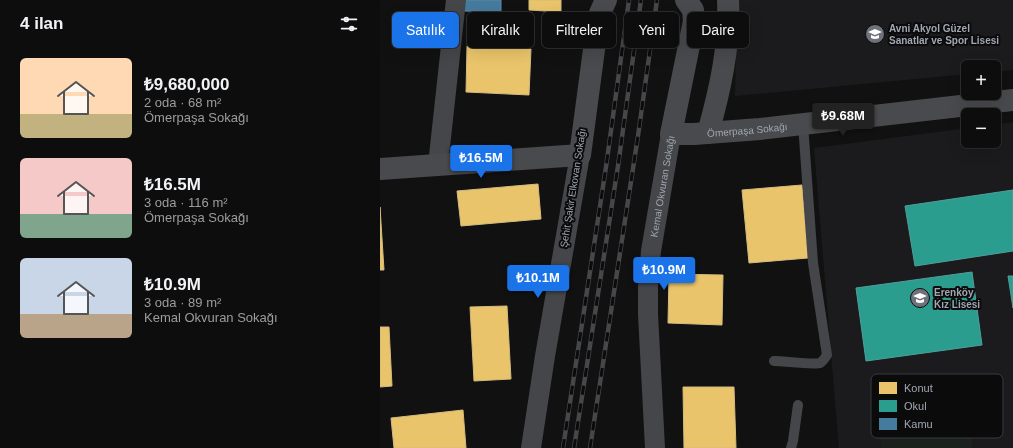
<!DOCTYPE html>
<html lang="tr">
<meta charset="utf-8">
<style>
body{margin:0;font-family:Helvetica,sans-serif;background:#1b1b1b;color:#f1f3f6;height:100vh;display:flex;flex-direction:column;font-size:15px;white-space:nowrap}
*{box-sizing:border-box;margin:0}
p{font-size:13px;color:#9a9c9d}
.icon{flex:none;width:22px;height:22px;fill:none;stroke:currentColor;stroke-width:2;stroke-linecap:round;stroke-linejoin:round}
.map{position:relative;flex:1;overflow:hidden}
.details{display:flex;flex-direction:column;background:#0d0d0d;width:380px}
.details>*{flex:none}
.hud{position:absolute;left:12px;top:12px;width:380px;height:36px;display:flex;gap:8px}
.buttons{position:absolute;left:581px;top:60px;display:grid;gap:8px}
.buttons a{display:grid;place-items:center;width:40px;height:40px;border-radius:6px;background:#0d0d0d;box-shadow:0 4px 16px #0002,0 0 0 1px #2d2d2e;font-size:20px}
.price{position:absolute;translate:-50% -34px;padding:0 9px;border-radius:4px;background:#1a73e8;color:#fff;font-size:13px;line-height:26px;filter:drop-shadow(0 1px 2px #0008)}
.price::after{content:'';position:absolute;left:50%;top:24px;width:12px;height:9px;margin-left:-6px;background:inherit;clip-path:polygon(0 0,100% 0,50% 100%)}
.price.on{background:#222;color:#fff}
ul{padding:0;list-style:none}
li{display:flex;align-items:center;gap:12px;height:100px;padding:0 20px}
li span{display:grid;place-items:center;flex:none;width:112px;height:80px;border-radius:6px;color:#555}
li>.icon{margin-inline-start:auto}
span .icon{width:48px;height:48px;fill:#fffc;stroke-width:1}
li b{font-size:17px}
h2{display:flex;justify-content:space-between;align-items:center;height:48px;padding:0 20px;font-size:17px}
.tag{padding:0 14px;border-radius:6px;background:#0d0d0d;box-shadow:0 4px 16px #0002,0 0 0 1px #2d2d2e;font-size:14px;line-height:36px}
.tag.on{background:#1a73e8;color:#fff}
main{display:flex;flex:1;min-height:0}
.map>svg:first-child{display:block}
.built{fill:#1b1b1d}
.green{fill:#1b211c}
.homes{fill:#e9c46a;stroke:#d3bb80}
.schools{fill:#2a9d8f;stroke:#4ea09a}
.public{fill:#457b9d;stroke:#6188a3}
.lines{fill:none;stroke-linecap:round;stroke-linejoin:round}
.lane{stroke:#454649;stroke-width:10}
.street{stroke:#454649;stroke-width:20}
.secondary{stroke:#494a4d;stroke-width:22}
.rail-casing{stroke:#46474a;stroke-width:4.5}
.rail{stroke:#0b0b0c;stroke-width:3;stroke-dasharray:9;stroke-linecap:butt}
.labels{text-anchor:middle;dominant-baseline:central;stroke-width:4;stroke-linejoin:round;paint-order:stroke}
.poi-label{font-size:10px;font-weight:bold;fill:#a1a6b2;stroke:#0b0b0c;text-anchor:start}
.street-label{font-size:10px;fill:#a1a6b2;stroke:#0b0b0c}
.key{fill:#0b0b0c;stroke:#383a3e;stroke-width:1}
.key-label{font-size:11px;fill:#a1a6b2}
</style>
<main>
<section class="details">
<h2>4 ilan<svg class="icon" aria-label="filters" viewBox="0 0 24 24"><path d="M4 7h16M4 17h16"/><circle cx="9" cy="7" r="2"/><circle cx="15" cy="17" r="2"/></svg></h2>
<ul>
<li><span style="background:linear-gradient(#ffd9b3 70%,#c2b280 0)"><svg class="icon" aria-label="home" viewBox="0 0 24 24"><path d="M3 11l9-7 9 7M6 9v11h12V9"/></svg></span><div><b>₺9,680,000</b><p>2 oda · 68 m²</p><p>Ömerpaşa Sokağı</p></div></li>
<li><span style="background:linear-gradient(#f6c9c9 70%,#7fa58c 0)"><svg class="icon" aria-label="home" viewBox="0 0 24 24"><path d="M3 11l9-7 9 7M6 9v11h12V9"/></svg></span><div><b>₺16.5M</b><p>3 oda · 116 m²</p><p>Ömerpaşa Sokağı</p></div></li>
<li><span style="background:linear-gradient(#c9d6e8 70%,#b9a48a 0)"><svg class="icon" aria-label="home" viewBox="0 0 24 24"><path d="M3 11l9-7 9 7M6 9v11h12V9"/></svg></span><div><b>₺10.9M</b><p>3 oda · 89 m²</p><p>Kemal Okvuran Sokağı</p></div></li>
</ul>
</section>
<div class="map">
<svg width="633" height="448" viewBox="0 0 633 448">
<rect width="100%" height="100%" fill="#111"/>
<g class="built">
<path d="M357,0H633V70L614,72V67H588V74L355,96Z"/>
<path d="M633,122V448H459L434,148L588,128V141H614V125Z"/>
</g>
<path class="green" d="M589,423L593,448H501L500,436Z"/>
<g class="homes">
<path d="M149,0H181V12L149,10Z"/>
<path d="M87,46L151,49L149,95L86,92Z"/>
<path d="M158,184L161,219L81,226L77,191Z"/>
<path d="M422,185L428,258L369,263L362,190Z"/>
<path d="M0,207L4,270H0Z"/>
<path d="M289,274L343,275L342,325L288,323Z"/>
<path d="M127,306L131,379L94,381L90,307Z"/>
<path d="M0,327H9L12,386L0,387Z"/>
<path d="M303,387H354L356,448H304Z"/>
<path d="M83,410L86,448H14L11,418Z"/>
</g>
<g class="schools">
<path d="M633,190V251L535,266L525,206Z"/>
<path d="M592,272L602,345L486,361L476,288Z"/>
<path d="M628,276H633V308Z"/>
</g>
<path class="public" d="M84,0H121V12L83,11Z"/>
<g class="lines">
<g class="lane">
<path d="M394,361C402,361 435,365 440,363C443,361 445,358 447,355L433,263L423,124"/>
<path d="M411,448L413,441L418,405"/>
</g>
<g class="street">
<path d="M58,165L76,0"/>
<path d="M151,448L165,356L200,155"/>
<path id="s1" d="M275,448L268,314V287L271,251L291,134"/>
</g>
<g class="secondary">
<path id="s2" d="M306,0L313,10L314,21L291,134H314L380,129L633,100"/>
<path d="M328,133C340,90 350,46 348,0"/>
<path d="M0,169L200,155L217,27L220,13L226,0"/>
</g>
<g class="rail-casing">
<g id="rail">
<path d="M183,448L226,167L249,0"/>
<path d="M194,448L238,166L261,0"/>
<path d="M210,448L258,136L277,0"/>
</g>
</g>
<use href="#rail" class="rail"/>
</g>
<defs>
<g id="school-disc" transform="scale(1)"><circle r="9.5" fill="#6f727a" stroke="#0b0b0c"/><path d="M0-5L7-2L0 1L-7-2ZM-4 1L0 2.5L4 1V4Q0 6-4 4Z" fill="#fff"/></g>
</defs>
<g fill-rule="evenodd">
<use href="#school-disc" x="495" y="34"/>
<use href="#school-disc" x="540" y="298"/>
</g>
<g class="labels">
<g class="poi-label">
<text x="509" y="28">Avni Akyol Güzel<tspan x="509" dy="12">Sanatlar ve Spor Lisesi</tspan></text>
<text x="554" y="292">Erenköy<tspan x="554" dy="12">Kız Lisesi</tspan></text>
</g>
<g class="street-label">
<text stroke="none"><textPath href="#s2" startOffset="215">Ömerpaşa Sokağı</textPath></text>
<text stroke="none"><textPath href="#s1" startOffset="263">Kemal Okvuran Sokağı</textPath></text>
<text transform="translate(193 188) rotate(-81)">Şehit Şakir Elkovan Sokağı</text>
</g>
</g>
<rect x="491" y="374" width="132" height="64" rx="6" class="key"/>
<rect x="499" y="382" width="18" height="12" fill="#e9c46a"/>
<rect x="499" y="400" width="18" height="12" fill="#2a9d8f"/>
<rect x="499" y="418" width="18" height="12" fill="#457b9d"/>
<g class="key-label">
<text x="524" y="392">Konut</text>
<text x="524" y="410">Okul</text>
<text x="524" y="428">Kamu</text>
</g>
</svg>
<div class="buttons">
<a>+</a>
<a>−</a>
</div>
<b class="price on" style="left:463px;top:137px">₺9.68M</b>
<b class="price" style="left:101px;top:179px">₺16.5M</b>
<b class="price" style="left:284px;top:291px">₺10.9M</b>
<b class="price" style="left:158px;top:299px">₺10.1M</b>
<div class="hud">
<a class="tag on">Satılık</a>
<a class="tag">Kiralık</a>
<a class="tag">Filtreler</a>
<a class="tag">Yeni</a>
<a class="tag">Daire</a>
</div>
</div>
</main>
